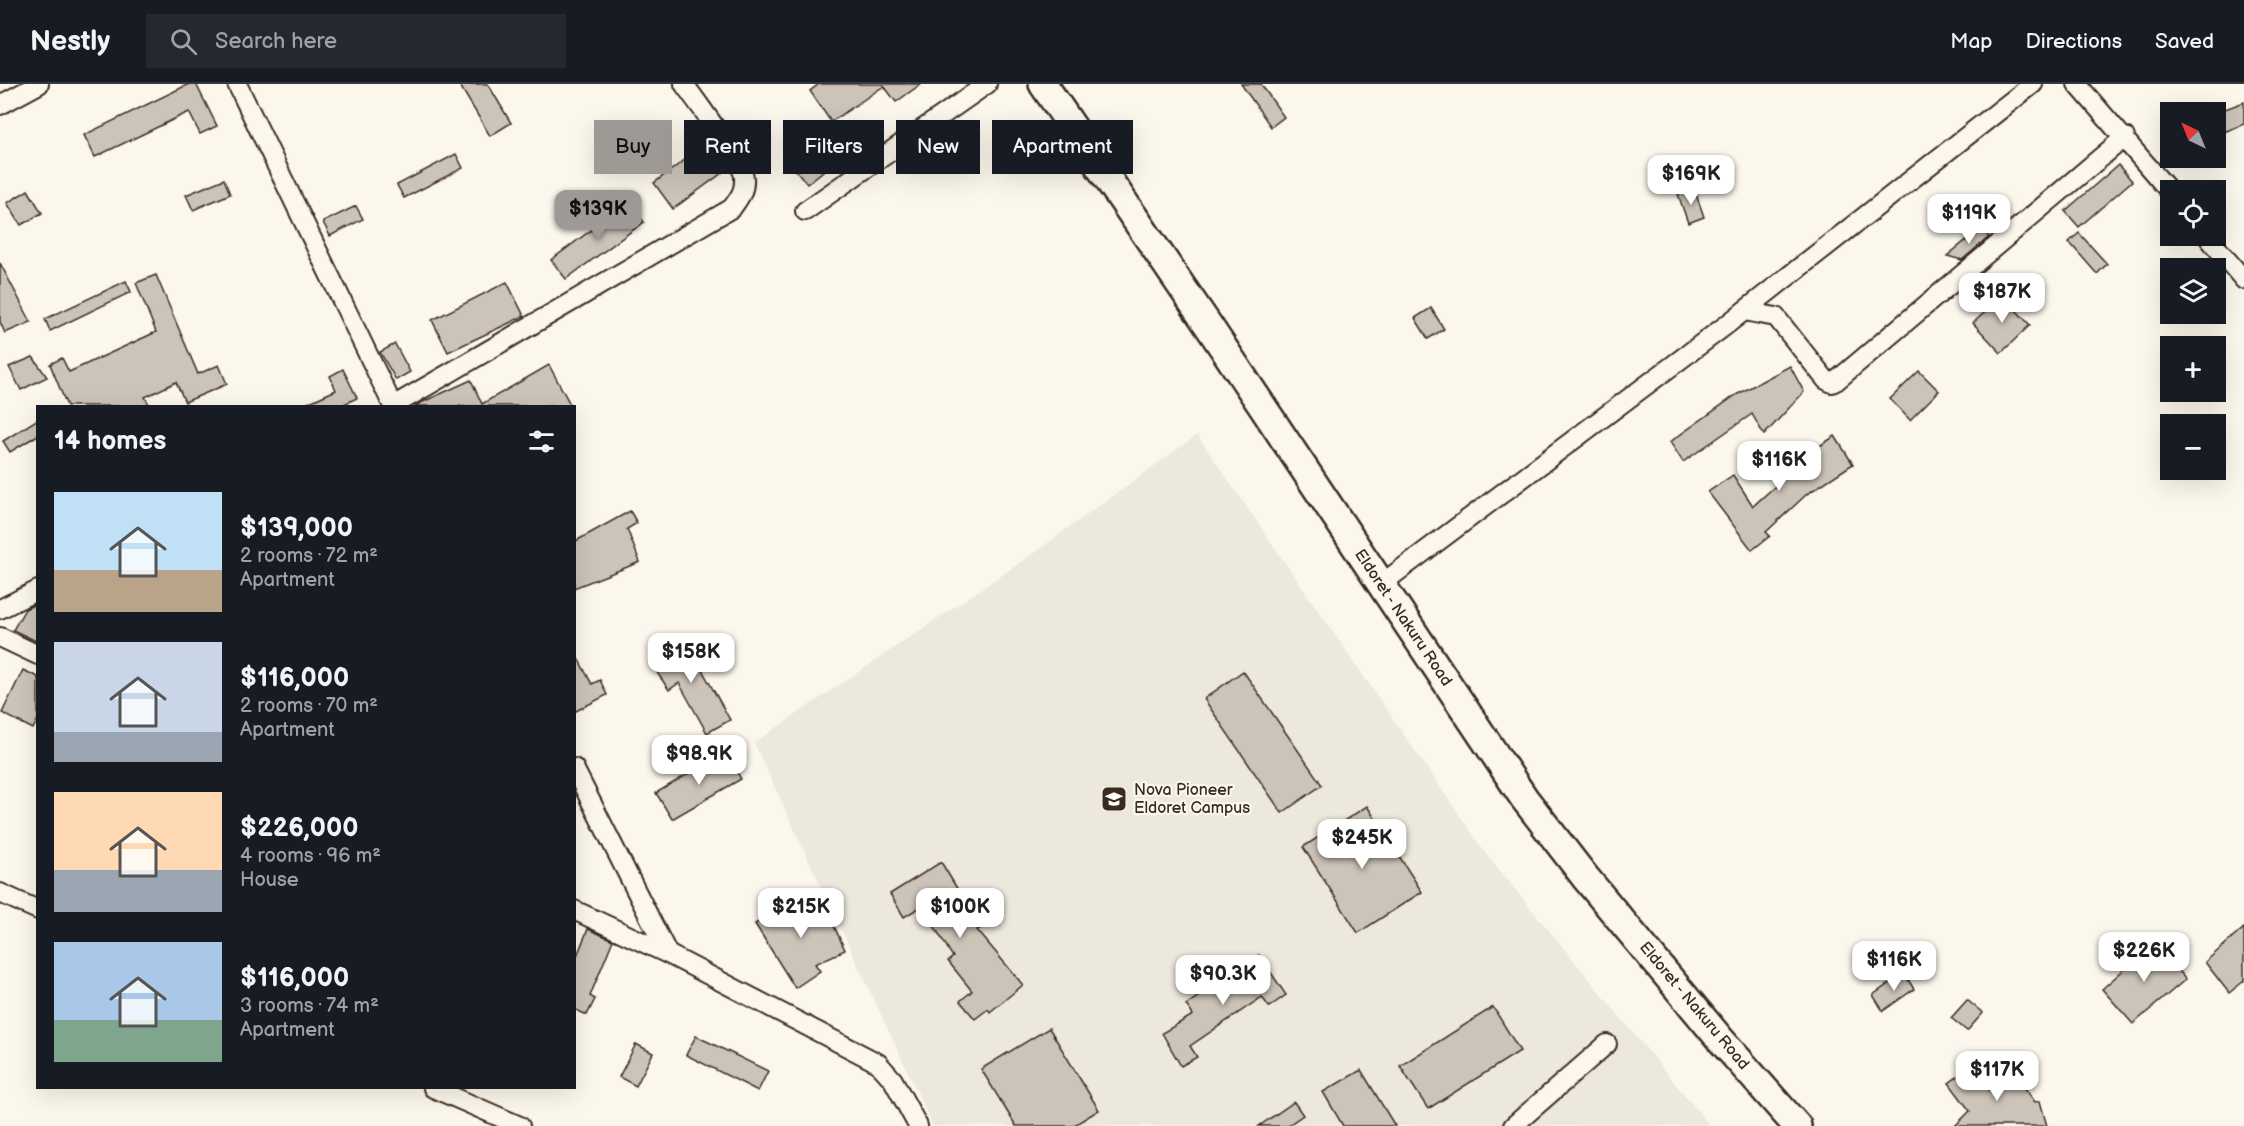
<!DOCTYPE html>
<meta charset="utf-8">
<style>
body{margin:0;font-family:"Balsamiq Sans",sans-serif;background:#242831;color:#f1f3f6;height:100vh;display:flex;flex-direction:column;font-size:22px;white-space:nowrap}
*{box-sizing:border-box;margin:0}
p{font-size:20px;color:#9ea1a6}
.icon{flex:none;width:33px;height:33px;fill:none;stroke:currentColor;stroke-width:2;stroke-linecap:round;stroke-linejoin:round}
.map{position:relative;flex:1;overflow:hidden}
.drawer{position:absolute;left:36px;top:321px;width:540px;height:684px;display:flex;flex-direction:column;background:#171b24;border-radius:0px;box-shadow:0 6px 24px #0002}
.drawer>*{flex:none}
.top-card{position:absolute;left:594px;top:36px;width:570px;height:54px;display:flex;gap:12px}
.needle{width:39px;rotate:317deg}
.controls{position:absolute;left:2160px;top:18px;display:grid;gap:12px}
.controls a{display:grid;place-items:center;width:66px;height:66px;border-radius:0px;background:#171b24;box-shadow:0 6px 24px #0002;font-size:30px}
.price{position:absolute;translate:-50% -51px;padding:0 14px;border-radius:12px;background:#fff;color:#222;font-size:20px;line-height:39px;filter:drop-shadow(0 2px 3px #0008)}
.price::after{content:'';position:absolute;left:50%;top:36px;width:18px;height:14px;margin-left:-9px;background:inherit;clip-path:polygon(0 0,100% 0,50% 100%)}
.price.selected{background:#9f9995;color:#111}
ul{padding:0;list-style:none}
li{display:flex;align-items:center;gap:18px;height:150px;padding:0 18px}
li span{display:grid;place-items:center;flex:none;width:168px;height:120px;border-radius:0px;color:#555}
li>.icon{margin-inline-start:auto}
span .icon{width:72px;height:72px;fill:#fffc;stroke-width:1}
li b{font-size:26px}
h2{display:flex;justify-content:space-between;align-items:center;height:72px;padding:0 18px;font-size:26px}
.pill{padding:0 21px;border-radius:0px;background:#171b24;box-shadow:0 6px 24px #0002;font-size:21px;line-height:54px}
.pill.selected{background:#9f9995;color:#111}
header{display:flex;align-items:center;gap:36px;box-sizing:border-box;height:84px;padding:0 30px;background:#171b24;border-bottom:2px solid #363941}
header strong{font-size:28px}
nav{display:flex;gap:33px;margin-inline-start:auto;font-size:21px}
.search{width:420px;height:54px;background:#242831;display:flex;align-items:center;gap:15px;box-sizing:border-box;padding:0 21px;border-radius:0px;color:#9ea1a6;font-size:22px}
.map>svg:first-child{display:block}
.built{fill:#ede8dd}
.building{fill:#ccc4b9;stroke:#3b2a1e;stroke-width:1.5}
.lines{fill:none;stroke-linecap:round;stroke-linejoin:round}
.minor-casing{stroke:#3b2a1e;stroke-width:22}
.highway-casing{stroke:#3b2a1e;stroke-width:32}
.minor{stroke:#fbf7ec;stroke-width:18}
.highway{stroke:#fbf7ec;stroke-width:27}
.labels{text-anchor:middle;dominant-baseline:central;stroke-width:4.5;stroke-linejoin:round;paint-order:stroke}
.street-label{font-size:16px;fill:#3b2a1e;stroke:#fbf7ec}
.poi-label{font-size:16px;fill:#3b2a1e;stroke:#fbf7ec;text-anchor:start}
</style>
<header>
<strong>Nestly</strong>
<div class="search"><svg class="icon" aria-label="search" viewBox="0 0 24 24"><circle cx="10" cy="10" r="6"/><path d="M15 15l6 6"/></svg>Search here</div>
<nav><a>Map</a><a>Directions</a><a>Saved</a></nav>
</header>
<div class="map">
<svg width="2244" height="1042" viewBox="0 0 2244 1042">
<rect width="100%" height="100%" fill="#fbf7ec"/>
<filter id="ink" filterUnits="userSpaceOnUse"><feTurbulence type="fractalNoise" baseFrequency=".0167" numOctaves="2"/><feDisplacementMap in="SourceGraphic" scale="12" xChannelSelector="R" yChannelSelector="G"/><feConvolveMatrix kernelMatrix="1 2 1 2 8 2 1 2 1" color-interpolation-filters="sRGB"/></filter>
<g filter="url(#ink)">
<path class="built" d="M1197,351L1487,771L1710,1042H933L754,659L1031,471Z"/>
<g class="building">
<path d="M189,0H196L217,42L200,50L189,28L95,73L84,51Z"/>
<path d="M459,0H488L511,39L490,52Z"/>
<path d="M819,0H921L896,18L884,2L831,38L810,7Z"/>
<path d="M1241,0H1261L1284,33L1271,43Z"/>
<path d="M2244,18V40L2224,48L2217,28Z"/>
<path d="M842,49L853,63L807,100L796,86Z"/>
<path d="M702,63L722,89L673,125L654,99Z"/>
<path d="M456,70L463,84L404,114L397,101Z"/>
<path d="M2118,81L2132,97L2079,143L2065,127Z"/>
<path d="M224,95L230,110L193,126L186,111Z"/>
<path d="M1694,104L1704,133L1688,139L1678,110Z"/>
<path d="M28,106L42,129L21,141L7,119Z"/>
<path d="M629,118L644,138L566,195L551,176Z"/>
<path d="M356,122L363,135L330,152L323,138Z"/>
<path d="M1981,144L1989,153L1962,176L1947,172Z"/>
<path d="M2079,149L2107,180L2097,190L2069,158Z"/>
<path d="M0,179L31,238L5,249L0,238Z"/>
<path d="M156,191L198,290L219,281L227,300L185,318L176,298L145,313L150,322H67L50,280L62,274L69,288L156,248L136,199Z"/>
<path d="M126,197L131,208L50,247L45,235Z"/>
<path d="M507,198L524,232L448,268L432,236Z"/>
<path d="M2003,212L2030,241L2001,269L1973,239Z"/>
<path d="M1431,224L1444,245L1428,255L1415,234Z"/>
<path d="M395,260L410,288L396,296L380,268Z"/>
<path d="M33,273L47,293L21,306L9,283Z"/>
<path d="M549,281L571,322H414L471,296L482,320Z"/>
<path d="M1790,282L1804,308L1764,351L1752,330L1683,378L1670,358L1736,311Z"/>
<path d="M343,285L357,314L340,322H301L336,306L330,292Z"/>
<path d="M1919,287L1939,307L1910,336L1890,315Z"/>
<path d="M38,335V351L10,368L3,357Z"/>
<path d="M1835,352L1853,380L1807,410L1766,448L1770,452L1752,466L1708,408L1733,391L1753,422L1792,387L1788,382Z"/>
<path d="M630,427L637,439L627,445L640,478L574,504V458Z"/>
<path d="M38,519V558L13,546L25,525Z"/>
<path d="M681,555L701,584L730,636L707,649L679,599L669,606L649,577Z"/>
<path d="M574,567L592,600L600,596L607,611L574,628Z"/>
<path d="M23,586L38,593V635L33,645L2,629Z"/>
<path d="M1243,587L1322,701L1282,729L1204,615Z"/>
<path d="M725,668L741,695L672,735L656,709Z"/>
<path d="M1367,722L1422,808L1358,849L1303,763Z"/>
<path d="M941,778L981,844L977,846L1023,901L990,928L988,925L975,935L960,917L972,907L948,877L953,873L922,822L904,833L890,810Z"/>
<path d="M822,816L845,866L815,880L820,887L795,904L755,840L793,817L799,826Z"/>
<path d="M2244,844V897L2229,909L2205,878Z"/>
<path d="M588,845L613,856L590,912L595,915L587,931L574,925V879Z"/>
<path d="M2157,856L2170,871L2167,873L2186,895L2133,940L2102,905Z"/>
<path d="M1259,871L1286,911L1269,923L1262,913L1190,962L1197,973L1181,982L1162,949L1193,931L1186,921Z"/>
<path d="M1904,889L1914,905L1883,927L1873,911Z"/>
<path d="M1967,916L1983,929L1967,947L1951,934Z"/>
<path d="M1493,923L1520,967L1428,1025L1400,982Z"/>
<path d="M1049,944L1099,1026L1073,1042H1016L981,985Z"/>
<path d="M696,952L768,987L758,1007L686,971Z"/>
<path d="M636,960L653,969L636,1002L619,993Z"/>
<path d="M1972,982L1990,1007L2011,985L2035,1018L2040,1017L2047,1042H1955L1970,1027L1949,999Z"/>
<path d="M1361,986L1395,1042H1343L1323,1008Z"/>
<path d="M1294,1018L1303,1031L1287,1042H1259Z"/>
</g>
<g class="lines">
<g class="minor-casing">
<g id="minor">
<path d="M237,0L393,322"/>
<path d="M2077,0L2170,108"/>
<path d="M0,21L39,0"/>
<path d="M805,127L987,0"/>
<path d="M2207,152L2244,196"/>
<path d="M1744,227L1776,233L1826,296L1832,299L1836,297L2125,53"/>
<path d="M393,322L732,124C739,114 745,107 744,94C744,81 695,15 684,0"/>
<path d="M1380,501L1725,242L2033,0"/>
<path d="M0,525L38,506"/>
<path d="M0,553L38,571"/>
<path d="M574,684L668,870"/>
<path d="M0,809L38,826"/>
<path d="M574,826L668,870L878,979L893,996L918,1042"/>
<path d="M433,1004L520,1042"/>
<path d="M1513,1042L1607,960"/>
</g>
</g>
<g class="highway-casing">
<path id="highway" d="M1043,0L1208,241L1524,714L1585,793L1720,955L1797,1042"/>
</g>
<use href="#minor" class="minor"/>
<use href="#highway" class="highway"/>
</g>
</g>
<defs>
<g id="school-square" transform="scale(1.35)"><rect x="-9" y="-9" width="18" height="18" rx="4" fill="#3b2a1e" stroke="#fbf7ec"/><path d="M0-5L7-2L0 1L-7-2ZM-4 1L0 2.5L4 1V4Q0 6-4 4Z" fill="#fff"/></g>
</defs>
<g fill-rule="evenodd">
<use href="#school-square" x="1114" y="715"/>
</g>
<g class="labels">
<g class="street-label">
<text transform="translate(1403 534) rotate(56)">Eldoret - Nakuru Road</text>
<text transform="translate(1694 922) rotate(50)">Eldoret - Nakuru Road</text>
</g>
<g class="poi-label">
<text x="1134" y="706">Nova Pioneer<tspan x="1134" dy="18">Eldoret Campus</tspan></text>
</g>
</g>
</svg>
<div class="controls">
<a><svg class="needle" viewBox="-14 -14 28 28"><path d="M0-13l5 13h-10z" fill="#e53935"/><path d="M0 13l5-13h-10z" fill="#9ea1a6"/></svg></a>
<a><svg class="icon" aria-label="locate" viewBox="0 0 24 24"><circle cx="12" cy="12" r="6"/><path d="M12 2v4M12 18v4M2 12h4M18 12h4"/></svg></a>
<a><svg class="icon" aria-label="layers" viewBox="0 0 24 24"><path d="M12 4l9 5-9 5-9-5zM3 14l9 5 9-5"/></svg></a>
<a>+</a>
<a>−</a>
</div>
<b class="price" style="left:1691px;top:122px">$169K</b>
<b class="price selected" style="left:598px;top:157px">$139K</b>
<b class="price" style="left:1969px;top:161px">$119K</b>
<b class="price" style="left:2002px;top:240px">$187K</b>
<b class="price" style="left:1779px;top:408px">$116K</b>
<b class="price" style="left:691px;top:600px">$158K</b>
<b class="price" style="left:699px;top:702px">$98.9K</b>
<b class="price" style="left:1362px;top:786px">$245K</b>
<b class="price" style="left:801px;top:855px">$215K</b>
<b class="price" style="left:960px;top:855px">$100K</b>
<b class="price" style="left:2144px;top:899px">$226K</b>
<b class="price" style="left:1894px;top:908px">$116K</b>
<b class="price" style="left:1223px;top:922px">$90.3K</b>
<b class="price" style="left:1997px;top:1018px">$117K</b>
<div class="top-card">
<a class="pill selected">Buy</a>
<a class="pill">Rent</a>
<a class="pill">Filters</a>
<a class="pill">New</a>
<a class="pill">Apartment</a>
</div>
<section class="drawer">
<h2>14 homes<svg class="icon" aria-label="filters" viewBox="0 0 24 24"><path d="M4 7h16M4 17h16"/><circle cx="9" cy="7" r="2"/><circle cx="15" cy="17" r="2"/></svg></h2>
<ul>
<li><span style="background:linear-gradient(#bfe0f5 65%,#b9a48a 0)"><svg class="icon" aria-label="home" viewBox="0 0 24 24"><path d="M3 11l9-7 9 7M6 9v11h12V9"/></svg></span><div><b>$139,000</b><p>2 rooms · 72 m²</p><p>Apartment</p></div></li>
<li><span style="background:linear-gradient(#c9d6e8 75%,#9aa5b1 0)"><svg class="icon" aria-label="home" viewBox="0 0 24 24"><path d="M3 11l9-7 9 7M6 9v11h12V9"/></svg></span><div><b>$116,000</b><p>2 rooms · 70 m²</p><p>Apartment</p></div></li>
<li><span style="background:linear-gradient(#ffd9b3 65%,#9aa5b1 0)"><svg class="icon" aria-label="home" viewBox="0 0 24 24"><path d="M3 11l9-7 9 7M6 9v11h12V9"/></svg></span><div><b>$226,000</b><p>4 rooms · 96 m²</p><p>House</p></div></li>
<li><span style="background:linear-gradient(#a9c7e8 65%,#7fa58c 0)"><svg class="icon" aria-label="home" viewBox="0 0 24 24"><path d="M3 11l9-7 9 7M6 9v11h12V9"/></svg></span><div><b>$116,000</b><p>3 rooms · 74 m²</p><p>Apartment</p></div></li>
</ul>
</section>
</div>
